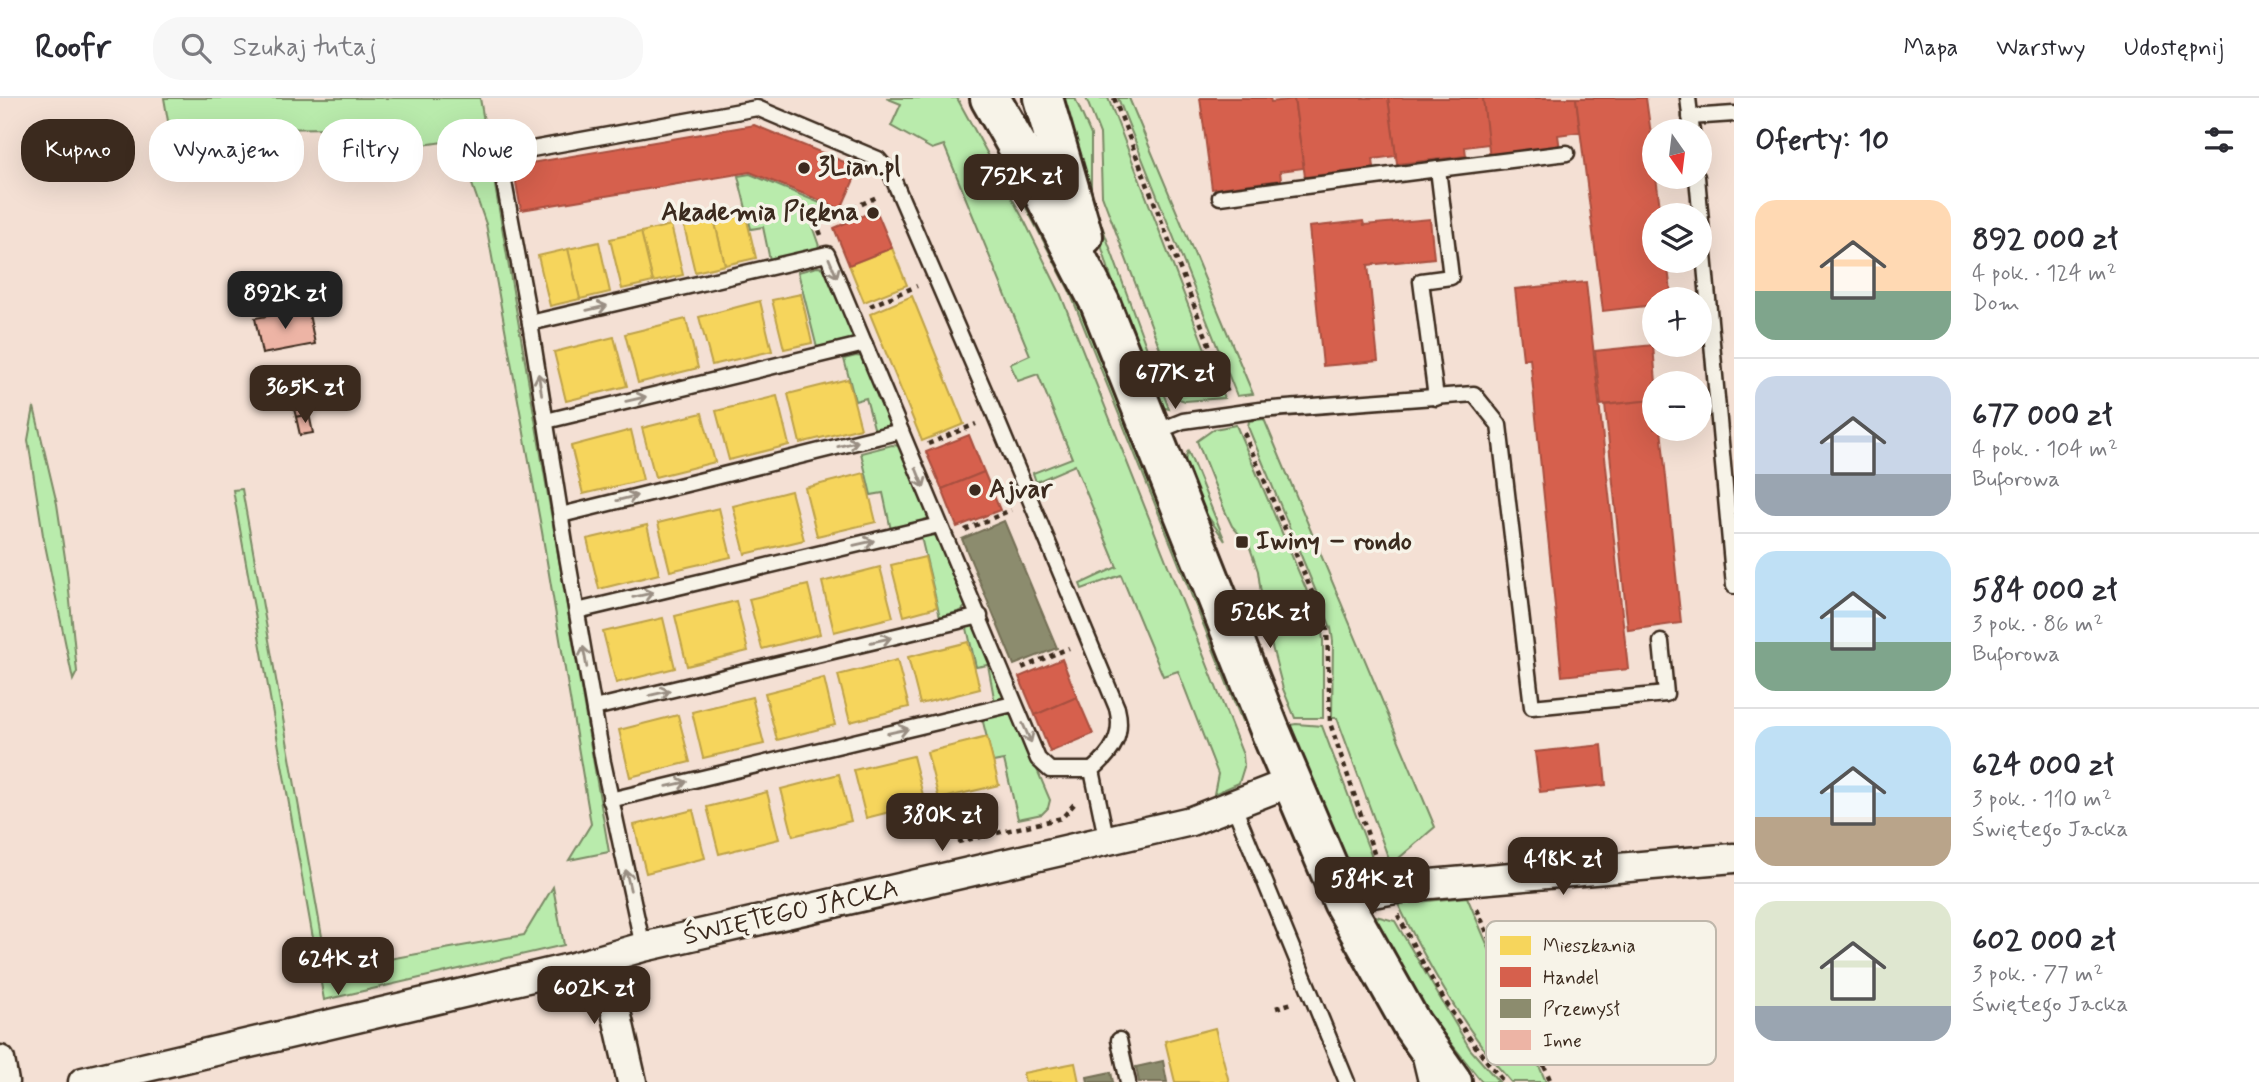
<!DOCTYPE html>
<html lang="pl">
<meta charset="utf-8">
<style>
body{margin:0;font-family:Mynerve,sans-serif;background:#f7f7f7;color:#2b2b33;height:100vh;display:flex;flex-direction:column;font-size:26px;white-space:nowrap}
*{box-sizing:border-box;margin:0}
p{font-size:23px;color:#7c7c81}
.icon{flex:none;width:38px;height:38px;fill:none;stroke:currentColor;stroke-width:2;stroke-linecap:round;stroke-linejoin:round}
.map{position:relative;flex:1;overflow:hidden}
.details{display:flex;flex-direction:column;background:#fff;width:525px}
.details>*{flex:none}
.banner{position:absolute;left:21px;top:21px;width:665px;height:63px;display:flex;gap:14px}
.needle{width:46px;rotate:166deg}
.tools{position:absolute;left:1642px;top:21px;display:grid;gap:14px}
.tools a{display:grid;place-items:center;width:70px;height:70px;border-radius:50%;background:#fff;box-shadow:0 7px 28px #0002;font-size:35px}
.price{position:absolute;translate:-50% -60px;padding:0 16px;border-radius:14px;background:#3b2a1e;color:#fff;font-size:23px;line-height:46px;filter:drop-shadow(0 2px 4px #0008)}
.price::after{content:'';position:absolute;left:50%;top:42px;width:21px;height:16px;margin-left:-10px;background:inherit;clip-path:polygon(0 0,100% 0,50% 100%)}
.price.selected{background:#222;color:#fff}
ul{padding:0;list-style:none}
li{display:flex;align-items:center;gap:21px;height:175px;padding:0 21px}
li+li{border-top:2px solid #e1e1e2}
li span{display:grid;place-items:center;flex:none;width:196px;height:140px;border-radius:21px;color:#555}
li>.icon{margin-inline-start:auto}
span .icon{width:84px;height:84px;fill:#fffc;stroke-width:1}
li b{font-size:30px}
h2{display:flex;justify-content:space-between;align-items:center;height:84px;padding:0 21px;font-size:30px}
.tag{padding:0 24px;border-radius:28px;background:#fff;box-shadow:0 7px 28px #0002;font-size:24px;line-height:63px}
.tag.selected{background:#3b2a1e;color:#fff}
header{display:flex;align-items:center;gap:42px;box-sizing:border-box;height:98px;padding:0 35px;background:#fff;border-bottom:2px solid #e1e1e2}
header strong{font-size:33px}
nav{display:flex;gap:38px;margin-inline-start:auto;font-size:24px}
.search{width:490px;height:63px;background:#f7f7f7;display:flex;align-items:center;gap:18px;box-sizing:border-box;padding:0 24px;border-radius:28px;color:#7c7c81;font-size:26px}
main{display:flex;flex:1;min-height:0}
.map>svg:first-child{display:block}
.green{fill:#b9ebac;stroke:#7a8a65;stroke-width:2}
.homes{fill:#f6d55c;stroke:#bea249;stroke-width:2}
.shops{fill:#d6604d;stroke:#a8503f;stroke-width:2}
.industry{fill:#8c8c6e;stroke:#746f56;stroke-width:2}
.building{fill:#edb4a5;stroke:#3b2a1e;stroke-width:2}
.lines{fill:none;stroke-linecap:round;stroke-linejoin:round}
.service-casing{stroke:#3b2a1e;stroke-width:19}
.minor-casing{stroke:#3b2a1e;stroke-width:33}
.secondary-casing{stroke:#3b2a1e;stroke-width:44}
.path{stroke:#3b2a1e;stroke-width:4.5;stroke-dasharray:5 5;stroke-linecap:butt}
.service{stroke:#f7f3e8;stroke-width:14}
.minor{stroke:#f7f3e8;stroke-width:28}
.secondary{stroke:#f7f3e8;stroke-width:38}
.oneway{stroke:#998e83}
.poi-dot{fill:#3b2a1e;stroke:#f7f3e8;stroke-width:2.5}
.labels{text-anchor:middle;dominant-baseline:central;stroke-width:7;stroke-linejoin:round;paint-order:stroke}
.poi-label{font-size:26px;font-weight:bold;fill:#3b2a1e;stroke:#f7f3e8;text-anchor:start}
.street-label{font-size:26px;fill:#3b2a1e;stroke:#f7f3e8}
.key{fill:#f7f3e8;stroke:#bfb7ab;stroke-width:2}
.key-label{font-size:19px;fill:#3b2a1e}
</style>
<header>
<strong>Roofr</strong>
<div class="search"><svg class="icon" aria-label="search" viewBox="0 0 24 24"><circle cx="10" cy="10" r="6"/><path d="M15 15l6 6"/></svg>Szukaj tutaj</div>
<nav><a>Mapa</a><a>Warstwy</a><a>Udostępnij</a></nav>
</header>
<main>
<div class="map">
<svg width="1734" height="984" viewBox="0 0 1734 984">
<rect width="100%" height="100%" fill="#f4e0d4"/>
<filter id="ink" filterUnits="userSpaceOnUse"><feTurbulence type="fractalNoise" baseFrequency=".0143" numOctaves="2"/><feDisplacementMap in="SourceGraphic" scale="14" xChannelSelector="R" yChannelSelector="G"/><feConvolveMatrix kernelMatrix="1 2 1 2 8 2 1 2 1" color-interpolation-filters="sRGB"/></filter>
<g filter="url(#ink)">
<g class="green">
<path d="M164,0H480L609,754L569,762L591,726L542,434L486,126L467,72L465,58L456,42L356,57L355,51L333,30L264,31L172,46Z"/>
<path d="M886,0H957L1025,124L1060,195L1243,657L1244,669L1239,685L1214,696L1218,676L1178,573L1163,578L1121,477L1082,491L1080,486L1117,469L1075,367L1036,384L1033,375L1072,360L1038,276L1018,283L1010,266L1030,257L944,47L932,51L891,28L901,6Z"/>
<path d="M969,0H979L1055,144L1249,621L1242,623L1069,192Z"/>
<path d="M1057,0H1075L1091,37V98L1169,311L1157,308C1117,208 1088,104 1057,0Z"/>
<path d="M1086,0H1108L1224,300L1185,303L1179,301L1102,97L1100,36Z"/>
<path d="M1118,0H1129L1253,296L1237,298Z"/>
<path d="M750,76L837,112L813,122L812,128L819,148L813,156L771,167L763,129L751,131L738,78Z"/>
<path d="M817,169L825,170L855,239L849,246L818,254L798,174Z"/>
<path d="M856,258L864,259L892,330L876,337L866,300L855,303L844,261Z"/>
<path d="M34,309L57,406L67,473L77,574L73,582L43,437L28,342Z"/>
<path d="M1264,321L1435,729L1391,767L1337,620H1332L1333,543L1331,530L1248,329L1249,323Z"/>
<path d="M1236,327L1321,526L1323,542V620H1295L1283,591L1264,518L1258,473L1249,447L1232,428L1225,413L1197,343L1214,331Z"/>
<path d="M892,347L900,348L930,415V420L922,425L891,432L883,395L871,397L861,355Z"/>
<path d="M1188,353L1225,443C1210,419 1174,381 1188,353Z"/>
<path d="M242,391L326,861L350,868L524,837L553,789L564,847L324,902L233,392Z"/>
<path d="M929,437L937,438L966,500V508L961,513L940,519L921,439Z"/>
<path d="M969,525L979,532L1003,589V599L995,605L988,567L976,569L966,526Z"/>
<path d="M1002,615L1011,617L1016,622L1050,702L1048,710L1042,716L1018,721L1004,662L993,664L982,620Z"/>
<path d="M1296,626L1322,628L1382,786L1358,793L1295,642L1290,627Z"/>
<path d="M1467,799L1546,984H1511C1464,931 1429,869 1398,806Z"/>
<path d="M1372,817L1395,823L1470,951L1499,984H1482L1417,903Z"/>
</g>
<g class="homes">
<path d="M744,110L756,160L725,167L713,117Z"/>
<path d="M713,117L725,167L695,174L683,124Z"/>
<path d="M671,127L683,177L653,184L641,134Z"/>
<path d="M641,134L653,184L622,191L610,141Z"/>
<path d="M599,144L610,194L580,201L568,151Z"/>
<path d="M892,150L907,187L864,204L849,167Z"/>
<path d="M568,151L580,201L550,208L538,158Z"/>
<path d="M801,196L812,245L784,251L772,202Z"/>
<path d="M912,198L964,326L922,343L870,216Z"/>
<path d="M760,203L772,253L712,267L699,219Z"/>
<path d="M686,221L698,270L638,285L625,236Z"/>
<path d="M614,239L627,288L566,303L554,254Z"/>
<path d="M848,281L861,330L800,345L788,296Z"/>
<path d="M777,298L789,347L729,362L716,313Z"/>
<path d="M702,315L715,364L655,379L642,330Z"/>
<path d="M631,332L643,382L583,396L571,348Z"/>
<path d="M864,375L876,424L817,438L805,390Z"/>
<path d="M791,393L804,442L745,456L733,408Z"/>
<path d="M719,410L731,459L670,473L658,425Z"/>
<path d="M647,427L659,476L599,491L587,441Z"/>
<path d="M925,459L937,509L904,518L891,467Z"/>
<path d="M880,469L893,519L834,534L822,484Z"/>
<path d="M808,487L820,536L762,551L749,501Z"/>
<path d="M736,503L748,553L687,568L675,518Z"/>
<path d="M663,520L675,570L616,585L603,534Z"/>
<path d="M968,544L980,591L920,606L908,559Z"/>
<path d="M897,562L909,609L850,624L838,577Z"/>
<path d="M824,580L835,627L777,642L765,595Z"/>
<path d="M752,599L764,646L703,660L692,614Z"/>
<path d="M678,617L690,664L630,679L619,632Z"/>
<path d="M987,639L999,687L939,701L927,654Z"/>
<path d="M913,658L925,705L866,720L854,672Z"/>
<path d="M839,676L851,723L793,738L781,691Z"/>
<path d="M767,694L779,741L719,756L707,709Z"/>
<path d="M693,712L705,760L646,775L634,727Z"/>
<path d="M1215,930L1229,984H1175L1165,943Z"/>
<path d="M1075,965L1079,984H1025L1023,975Z"/>
</g>
<g class="shops">
<path d="M1200,0H1270L1271,4L1294,1L1304,70L1280,73L1281,82L1212,91Z"/>
<path d="M1388,0H1483L1489,46L1465,49L1466,58L1397,66Z"/>
<path d="M1388,0L1396,58L1373,61L1374,70L1305,79L1294,0Z"/>
<path d="M1483,0H1576L1580,34L1558,37L1560,52L1490,61Z"/>
<path d="M1576,0H1646L1654,58V79H1656L1661,117H1654V163H1667L1672,201H1654V207L1603,213Z"/>
<path d="M754,27L859,70L841,111L750,74L521,112L513,68Z"/>
<path d="M876,112L892,150L849,167L834,130Z"/>
<path d="M1430,121L1434,160L1368,167L1378,263L1323,268L1309,129L1363,123L1364,127Z"/>
<path d="M1586,184L1628,571L1562,578L1530,260L1523,261L1515,191Z"/>
<path d="M1653,247L1656,285H1654V302L1601,307L1595,253Z"/>
<path d="M1654,302V331H1661L1681,525L1628,532L1605,307Z"/>
<path d="M969,337L984,374L942,391L926,354Z"/>
<path d="M984,374L1000,412L957,429L942,391Z"/>
<path d="M1062,561L1077,599L1035,617L1019,579Z"/>
<path d="M1077,599L1093,636L1050,654L1035,617Z"/>
<path d="M1602,647L1606,687L1540,694L1535,654Z"/>
</g>
<g class="industry">
<path d="M1004,423L1057,550L1014,567L962,441Z"/>
<path d="M1163,963L1167,984H1139L1136,969Z"/>
<path d="M1111,974L1113,984H1088L1087,979Z"/>
</g>
<g class="building">
<path d="M308,211L315,246L262,256L255,220Z"/>
<path d="M304,296L309,316L296,319L291,299Z"/>
<path d="M309,316L313,335L300,337L296,319Z"/>
</g>
<g class="lines">
<g class="service-casing">
<g id="service">
<path d="M1688,0L1692,33"/>
<path d="M1690,19L1734,16"/>
<path d="M1438,71L1567,55"/>
<path d="M1697,79L1734,488"/>
<path d="M1220,99L1438,71L1451,179L1421,183L1436,300"/>
<path d="M530,225L827,156L1038,661L1050,672H1092"/>
<path d="M546,323L865,246"/>
<path d="M1153,335L1183,323L1260,312L1474,296L1499,327L1532,609L1666,596L1661,544"/>
<path d="M561,417L901,333"/>
<path d="M577,513L939,427"/>
<path d="M594,610L980,518"/>
<path d="M610,702L1013,606"/>
<path d="M1233,706L1347,984"/>
<path d="M643,849L603,664L567,458L530,225L499,57L757,10L878,61L891,76L994,315L1117,610C1124,638 1112,655 1092,672L1107,744"/>
<path d="M1119,942L1128,984"/>
<path d="M1420,959L1426,984"/>
</g>
</g>
<g class="minor-casing">
<g id="minor">
<path d="M1343,804L1355,798L1419,787L1734,760"/>
<path d="M604,861L632,984"/>
<path d="M0,962L4,984"/>
<path d="M83,984L570,870L643,849L1191,723L1291,684"/>
</g>
</g>
<g class="secondary-casing">
<g id="secondary">
<path d="M990,0L1035,79L1100,205L1270,632L1343,804L1412,927L1452,984"/>
<path d="M1043,0L1083,138"/>
</g>
</g>
<g class="path">
<path d="M1114,0L1229,298"/>
<path d="M821,137L817,127L879,98"/>
<path d="M870,208L917,188"/>
<path d="M1244,335L1327,529L1330,625L1378,767"/>
<path d="M928,346L976,326"/>
<path d="M965,432L1011,412"/>
<path d="M1022,570L1069,550"/>
<path d="M958,744L1062,720L1076,704"/>
<path d="M1477,811L1551,984"/>
<path d="M1398,817C1428,878 1460,933 1504,984"/>
<path d="M1276,910L1292,905"/>
</g>
<use href="#service" class="service"/>
<use href="#minor" class="minor"/>
<use href="#secondary" class="secondary"/>
</g>
<defs><path id="oneway-shaft" d="M-6 0H5M1.5-3L5.5 0L1.5 3" fill="none" stroke-width="1.6" stroke-linecap="round" stroke-linejoin="round" transform="scale(1.75)"/></defs>
<g class="oneway">
<use href="#oneway-shaft" transform="translate(833 170) rotate(67)"/>
<use href="#oneway-shaft" transform="translate(597 210) rotate(-13)"/>
<use href="#oneway-shaft" transform="translate(540 286) rotate(-99)"/>
<use href="#oneway-shaft" transform="translate(636 301) rotate(-13)"/>
<use href="#oneway-shaft" transform="translate(848 346) rotate(-14)"/>
<use href="#oneway-shaft" transform="translate(920 380) rotate(68)"/>
<use href="#oneway-shaft" transform="translate(627 400) rotate(-14)"/>
<use href="#oneway-shaft" transform="translate(864 445) rotate(-13)"/>
<use href="#oneway-shaft" transform="translate(643 497) rotate(-13)"/>
<use href="#oneway-shaft" transform="translate(881 542) rotate(-13)"/>
<use href="#oneway-shaft" transform="translate(585 559) rotate(-100)"/>
<use href="#oneway-shaft" transform="translate(660 595) rotate(-13)"/>
<use href="#oneway-shaft" transform="translate(898 633) rotate(-13)"/>
<use href="#oneway-shaft" transform="translate(1027 635) rotate(66)"/>
<use href="#oneway-shaft" transform="translate(677 686) rotate(-13)"/>
<use href="#oneway-shaft" transform="translate(628 782) rotate(-103)"/>
</g>
</g>
<g class="poi-dot">
<circle cx="804" cy="70" r="7"/>
<circle cx="873" cy="115" r="7"/>
<circle cx="975" cy="392" r="7"/>
<rect x="1235" y="437" width="14" height="14" rx="3.5"/>
</g>
<g class="labels">
<g class="poi-label">
<text x="818" y="70">3Lian.pl</text>
<text x="859" y="115" text-anchor="end">Akademia Piękna</text>
<text x="989" y="392">Ajvar</text>
<text x="1256" y="444">Iwiny – rondo</text>
</g>
<g class="street-label">
<text transform="translate(791 815) rotate(-13)">ŚWIĘTEGO JACKA</text>
</g>
</g>
<rect x="1486" y="823" width="230" height="144" rx="10" class="key"/>
<rect x="1500" y="838" width="31" height="19" fill="#f6d55c"/>
<rect x="1500" y="869" width="31" height="20" fill="#d6604d"/>
<rect x="1500" y="901" width="31" height="19" fill="#8c8c6e"/>
<rect x="1500" y="932" width="31" height="20" fill="#edb4a5"/>
<g class="key-label">
<text x="1543" y="854">Mieszkania</text>
<text x="1543" y="886">Handel</text>
<text x="1543" y="917">Przemysł</text>
<text x="1543" y="949">Inne</text>
</g>
</svg>
<div class="tools">
<a><svg class="needle" viewBox="-14 -14 28 28"><path d="M0-13l5 13h-10z" fill="#e53935"/><path d="M0 13l5-13h-10z" fill="#7c7c81"/></svg></a>
<a><svg class="icon" aria-label="layers" viewBox="0 0 24 24"><path d="M12 4l9 5-9 5-9-5zM3 14l9 5 9-5"/></svg></a>
<a>+</a>
<a>−</a>
</div>
<b class="price" style="left:1021px;top:116px">752K zł</b>
<b class="price selected" style="left:285px;top:233px">892K zł</b>
<b class="price" style="left:1175px;top:313px">677K zł</b>
<b class="price" style="left:305px;top:327px">365K zł</b>
<b class="price" style="left:1270px;top:552px">526K zł</b>
<b class="price" style="left:942px;top:755px">380K zł</b>
<b class="price" style="left:1563px;top:799px">418K zł</b>
<b class="price" style="left:1372px;top:819px">584K zł</b>
<b class="price" style="left:338px;top:899px">624K zł</b>
<b class="price" style="left:594px;top:928px">602K zł</b>
<div class="banner">
<a class="tag selected">Kupno</a>
<a class="tag">Wynajem</a>
<a class="tag">Filtry</a>
<a class="tag">Nowe</a>
</div>
</div>
<section class="details">
<h2>Oferty: 10<svg class="icon" aria-label="filters" viewBox="0 0 24 24"><path d="M4 7h16M4 17h16"/><circle cx="9" cy="7" r="2"/><circle cx="15" cy="17" r="2"/></svg></h2>
<ul>
<li><span style="background:linear-gradient(#ffd9b3 65%,#7fa58c 0)"><svg class="icon" aria-label="home" viewBox="0 0 24 24"><path d="M3 11l9-7 9 7M6 9v11h12V9"/></svg></span><div><b>892 000 zł</b><p>4 pok. · 124 m²</p><p>Dom</p></div></li>
<li><span style="background:linear-gradient(#c9d6e8 70%,#9aa5b1 0)"><svg class="icon" aria-label="home" viewBox="0 0 24 24"><path d="M3 11l9-7 9 7M6 9v11h12V9"/></svg></span><div><b>677 000 zł</b><p>4 pok. · 104 m²</p><p>Buforowa</p></div></li>
<li><span style="background:linear-gradient(#bfe0f5 65%,#7fa58c 0)"><svg class="icon" aria-label="home" viewBox="0 0 24 24"><path d="M3 11l9-7 9 7M6 9v11h12V9"/></svg></span><div><b>584 000 zł</b><p>3 pok. · 86 m²</p><p>Buforowa</p></div></li>
<li><span style="background:linear-gradient(#bfe0f5 65%,#b9a48a 0)"><svg class="icon" aria-label="home" viewBox="0 0 24 24"><path d="M3 11l9-7 9 7M6 9v11h12V9"/></svg></span><div><b>624 000 zł</b><p>3 pok. · 110 m²</p><p>Świętego Jacka</p></div></li>
<li><span style="background:linear-gradient(#dfe7d0 75%,#9aa5b1 0)"><svg class="icon" aria-label="home" viewBox="0 0 24 24"><path d="M3 11l9-7 9 7M6 9v11h12V9"/></svg></span><div><b>602 000 zł</b><p>3 pok. · 77 m²</p><p>Świętego Jacka</p></div></li>
</ul>
</section>
</main>
